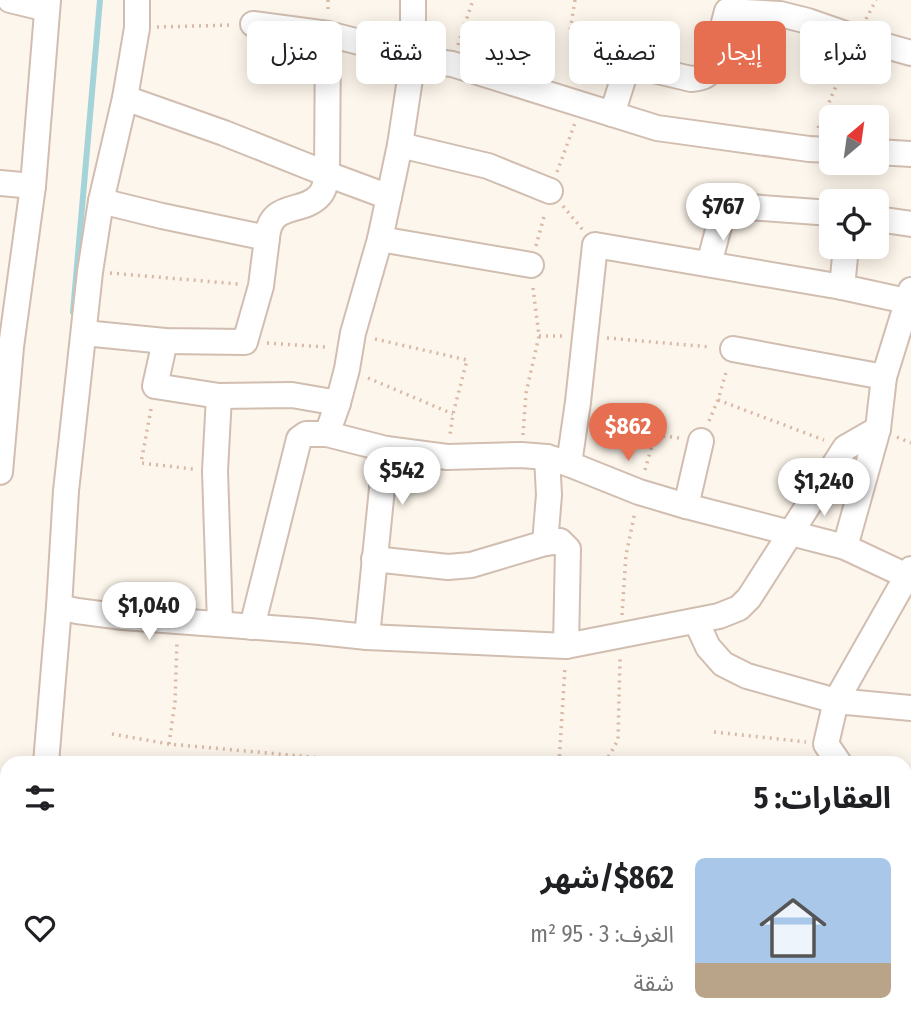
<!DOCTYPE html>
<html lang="ar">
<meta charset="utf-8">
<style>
body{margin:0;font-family:"Fira Sans Condensed","Noto Sans Arabic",sans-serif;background:#f2f2f2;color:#202124;direction:rtl;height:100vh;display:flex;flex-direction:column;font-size:26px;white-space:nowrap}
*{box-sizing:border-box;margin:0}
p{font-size:23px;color:#757577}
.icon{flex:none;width:38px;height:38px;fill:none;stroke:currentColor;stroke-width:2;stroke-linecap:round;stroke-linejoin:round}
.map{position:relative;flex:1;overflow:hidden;direction:ltr}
.details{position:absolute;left:0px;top:756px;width:912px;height:275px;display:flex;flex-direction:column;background:#fff;border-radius:21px 21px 0 0;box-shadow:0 4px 18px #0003;direction:rtl}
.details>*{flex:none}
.hud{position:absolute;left:21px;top:21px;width:870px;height:63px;direction:rtl;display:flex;gap:14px}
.needle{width:46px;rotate:29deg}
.controls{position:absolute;left:819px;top:105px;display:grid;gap:14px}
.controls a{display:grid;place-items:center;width:70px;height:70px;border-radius:10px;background:#fff;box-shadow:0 4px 18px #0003;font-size:35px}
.price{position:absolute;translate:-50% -60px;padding:0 16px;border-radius:24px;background:#fff;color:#222;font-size:23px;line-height:46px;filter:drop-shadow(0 2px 4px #0008)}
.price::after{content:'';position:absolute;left:50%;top:42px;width:21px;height:16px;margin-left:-10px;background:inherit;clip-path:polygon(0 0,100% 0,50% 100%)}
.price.active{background:#e76f51;color:#fff}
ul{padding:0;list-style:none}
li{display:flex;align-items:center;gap:21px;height:175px;padding:0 21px}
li+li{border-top:2px solid #e0e0e0}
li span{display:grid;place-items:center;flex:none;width:196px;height:140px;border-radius:10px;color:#555}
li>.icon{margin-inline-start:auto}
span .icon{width:84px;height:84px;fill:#fffc;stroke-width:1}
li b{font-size:30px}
h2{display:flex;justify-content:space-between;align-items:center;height:84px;padding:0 21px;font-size:30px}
.pill{padding:0 24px;border-radius:10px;background:#fff;box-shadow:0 4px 18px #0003;font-size:24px;line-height:63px}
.pill.active{background:#e76f51;color:#fff}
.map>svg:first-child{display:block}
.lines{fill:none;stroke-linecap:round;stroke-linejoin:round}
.stream{stroke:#a5d3da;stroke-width:6}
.minor-casing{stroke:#d1beb0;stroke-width:28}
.path{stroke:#d9b8a5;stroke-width:3.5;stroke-dasharray:2 5;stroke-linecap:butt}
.minor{stroke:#fff;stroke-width:24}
</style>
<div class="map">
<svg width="911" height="1030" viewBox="0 0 911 1030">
<rect width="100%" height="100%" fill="#fdf6ec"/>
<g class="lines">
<path class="stream" d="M73,312L100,0"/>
<g class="minor-casing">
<g id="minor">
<path d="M10,0L47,9"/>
<path d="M137,0V28L125,98L224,133L327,174L328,34"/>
<path d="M253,24L328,34L371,45L413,59L452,64L657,128L809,149L831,150"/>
<path d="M612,114L628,64L691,79C701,78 706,77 712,69L727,11L780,14L808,21L857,38L911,53"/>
<path d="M400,145L488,166L550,191"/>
<path d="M877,152L911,154"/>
<path d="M0,183L33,186"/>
<path d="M877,219L911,224"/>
<path d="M267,238C270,200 303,215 320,195C325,189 326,181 327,174L389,197"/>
<path d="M380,239L531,265"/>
<path d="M709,264L722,215L726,205L732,204L749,207L831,213"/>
<path d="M842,287L846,247"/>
<path d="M84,333L165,341L245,342L261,286L267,238L162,216L101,201"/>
<path d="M165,341L155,386L219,396L292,395L338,403"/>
<path d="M733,349L884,377"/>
<path d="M219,396L215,471L220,623"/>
<path d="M327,434L338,403L347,369L353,333L380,239L400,145L413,59V0"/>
<path d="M569,464L578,402L595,245L842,287L911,302"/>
<path d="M0,472L11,347L33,186L48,0"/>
<path d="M686,506L701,441"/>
<path d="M545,543L560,541L568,549L566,646"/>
<path d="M845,547L878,429L884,377L911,290"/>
<path d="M374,559L448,567L471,565L545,543L549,495L547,457"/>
<path d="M59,607L66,491L90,272L101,201L125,98"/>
<path d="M696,621L708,647L723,664L747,676L836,701L911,708"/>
<path d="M252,627L299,439L306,434H327L386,449L447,457L521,455L547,457L569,464L639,492L686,506L845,547L911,578"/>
<path d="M367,637L386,449"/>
<path d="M46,763L59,607L77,611L123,617L310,631L367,637L566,646L719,616L739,608L749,598L845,448L878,429"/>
<path d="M839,763L826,744L836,701L911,569"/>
<path d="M905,842L911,850"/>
<path d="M23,1030L24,1024"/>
</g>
</g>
<g class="path">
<path d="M328,0V11"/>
<path d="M575,0L570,31L611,54"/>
<path d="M866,19L876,0"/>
<path d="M157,27L233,25"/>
<path d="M458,45L473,0"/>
<path d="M818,128L848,58"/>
<path d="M557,172L575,123"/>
<path d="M563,206L583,230"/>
<path d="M536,246L545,213"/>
<path d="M110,273L238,284"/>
<path d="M539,336H565"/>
<path d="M607,338L711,347"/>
<path d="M375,339L467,360L453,414L450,434"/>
<path d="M267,343L325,347L328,346"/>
<path d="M368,378L453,414"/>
<path d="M718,400L824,440"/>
<path d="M151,409L141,463L193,469"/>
<path d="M598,411L655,435L680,438"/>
<path d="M709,421L718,400L727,369"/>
<path d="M523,435L526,393L539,336L533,288"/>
<path d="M897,437L911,443"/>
<path d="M645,470L655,435"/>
<path d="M622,615L626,555L635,512"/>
<path d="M714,732L806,742"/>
<path d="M112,734L169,744L377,763"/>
<path d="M169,744L175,702L177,641"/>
<path d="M559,763L565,667"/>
<path d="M605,763L618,740L620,657"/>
</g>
<use href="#minor" class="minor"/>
</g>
</svg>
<div class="controls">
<a><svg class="needle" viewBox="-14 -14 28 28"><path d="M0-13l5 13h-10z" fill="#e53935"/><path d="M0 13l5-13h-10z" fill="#757577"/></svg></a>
<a><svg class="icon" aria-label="locate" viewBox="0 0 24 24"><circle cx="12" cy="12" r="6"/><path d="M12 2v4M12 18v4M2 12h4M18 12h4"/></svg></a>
</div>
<b class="price" style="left:723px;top:243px">$767</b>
<b class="price active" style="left:628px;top:463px">$862</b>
<b class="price" style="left:402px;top:507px">$542</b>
<b class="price" style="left:824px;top:518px">$1,240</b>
<b class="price" style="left:149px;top:642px">$1,040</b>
<div class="hud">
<a class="pill">شراء</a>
<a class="pill active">إيجار</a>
<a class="pill">تصفية</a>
<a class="pill">جديد</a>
<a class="pill">شقة</a>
<a class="pill">منزل</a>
</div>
<section class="details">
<h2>العقارات: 5<svg class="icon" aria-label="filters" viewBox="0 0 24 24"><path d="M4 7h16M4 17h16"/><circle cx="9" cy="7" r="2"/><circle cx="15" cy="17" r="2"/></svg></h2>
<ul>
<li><span style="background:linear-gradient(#a9c7e8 75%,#b9a48a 0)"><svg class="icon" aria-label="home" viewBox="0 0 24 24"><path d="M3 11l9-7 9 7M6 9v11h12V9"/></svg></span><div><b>$862/شهر</b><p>الغرف: 3 · 95 m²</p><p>شقة</p></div><svg class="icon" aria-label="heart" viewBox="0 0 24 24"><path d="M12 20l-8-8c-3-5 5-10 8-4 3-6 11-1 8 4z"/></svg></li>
</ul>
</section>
</div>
